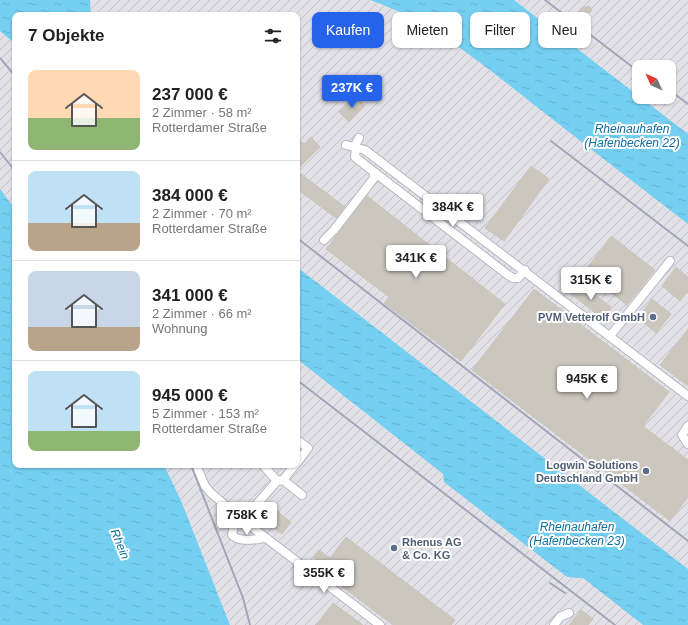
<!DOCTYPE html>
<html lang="de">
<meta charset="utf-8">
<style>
body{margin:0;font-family:Helvetica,sans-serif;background:#f6f6f6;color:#222;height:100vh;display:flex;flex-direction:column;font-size:15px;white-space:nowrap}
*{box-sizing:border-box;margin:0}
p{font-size:13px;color:#767676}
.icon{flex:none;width:22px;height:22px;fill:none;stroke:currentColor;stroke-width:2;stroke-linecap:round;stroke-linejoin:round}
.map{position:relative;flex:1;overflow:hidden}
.sheet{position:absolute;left:12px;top:12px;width:288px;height:456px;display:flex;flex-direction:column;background:#fff;border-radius:8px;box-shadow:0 1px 3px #0004}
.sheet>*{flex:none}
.guide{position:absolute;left:312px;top:12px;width:316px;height:36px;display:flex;gap:8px}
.needle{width:26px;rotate:315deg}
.fabs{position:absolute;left:632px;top:60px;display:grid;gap:8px}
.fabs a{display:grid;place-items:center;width:44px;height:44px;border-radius:8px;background:#fff;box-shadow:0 1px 3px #0004;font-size:20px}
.price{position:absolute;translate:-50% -34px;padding:0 9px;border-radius:4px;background:#fff;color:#222;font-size:13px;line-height:26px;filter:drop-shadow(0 1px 2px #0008)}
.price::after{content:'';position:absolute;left:50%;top:24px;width:12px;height:9px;margin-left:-6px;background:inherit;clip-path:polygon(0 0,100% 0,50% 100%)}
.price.on{background:#2563eb;color:#fff}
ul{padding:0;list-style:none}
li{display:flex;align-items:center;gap:12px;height:100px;padding:0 16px}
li+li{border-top:1px solid #e0e0e0}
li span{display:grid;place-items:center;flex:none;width:112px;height:80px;border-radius:8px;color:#555}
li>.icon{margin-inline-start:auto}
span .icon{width:48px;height:48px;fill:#fffc;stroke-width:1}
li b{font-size:17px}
h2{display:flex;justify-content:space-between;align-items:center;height:48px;padding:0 16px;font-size:17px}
.chip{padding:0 14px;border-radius:8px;background:#fff;box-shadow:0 1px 3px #0004;font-size:14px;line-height:36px}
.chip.on{background:#2563eb;color:#fff}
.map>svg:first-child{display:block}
.industrial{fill:url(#industrial-furrows)}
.water{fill:url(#water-ripples)}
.building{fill:#cbc7bf;stroke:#cbc5ba}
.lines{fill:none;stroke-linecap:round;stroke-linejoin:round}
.minor-casing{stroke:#b4b7c1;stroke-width:10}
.minor{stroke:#fff;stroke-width:8}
.rail{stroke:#a3a6b8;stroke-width:2}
.service-dot{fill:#5c6f8a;stroke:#fff;stroke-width:1.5}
.labels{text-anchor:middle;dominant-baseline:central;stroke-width:4;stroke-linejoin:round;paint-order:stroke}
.service-label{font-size:11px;font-weight:bold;fill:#4e5e75;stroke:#fff;text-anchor:end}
.water-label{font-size:12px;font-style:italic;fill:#0d6fa3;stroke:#fff}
</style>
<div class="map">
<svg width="688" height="625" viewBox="0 0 688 625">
<defs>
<pattern id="industrial-furrows" width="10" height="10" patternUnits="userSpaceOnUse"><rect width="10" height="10" fill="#e3e1e8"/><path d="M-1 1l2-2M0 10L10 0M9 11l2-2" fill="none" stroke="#c3c1c7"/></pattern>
<pattern id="water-ripples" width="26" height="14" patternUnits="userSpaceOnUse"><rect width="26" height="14" fill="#75cff0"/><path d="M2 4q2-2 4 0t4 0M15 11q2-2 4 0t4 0" fill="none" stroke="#66b2ce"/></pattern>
</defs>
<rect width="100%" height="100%" fill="#efe9e1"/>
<g class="industrial">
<path d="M90,0H370L387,6L422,24L470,55L688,224V569L297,267V15H91Z"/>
<path d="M514,0H688V134L640,97H669V67H639V96Z"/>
<path d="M0,31L15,44V209L0,189Z"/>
<path d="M297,359L443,474L445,482L567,576L583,578L643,625H230L182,503L164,465H297Z"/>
</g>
<g class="water">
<path d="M0,0H90L91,15H15V44L0,31Z"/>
<path d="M370,0H514L688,134V224C636,184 584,144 533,104C482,64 431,21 370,0Z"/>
<path d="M0,189L15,209V465H164L182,503L230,625H0Z"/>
<path d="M297,267L688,569V625H643L583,578L567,577L444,482L443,474L297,359Z"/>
</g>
<g class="building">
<path d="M589,6L592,9L590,13L586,12L583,14L580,13L579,11L581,8Z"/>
<path d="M356,96L365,106L349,122L339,112Z"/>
<path d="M311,137L320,147L297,170V138L304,144Z"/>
<path d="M531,166L549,179L504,241L485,228Z"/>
<path d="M297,171L345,207L336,218L297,189Z"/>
<path d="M367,196L505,304L461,361L384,303L389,297L326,249Z"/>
<path d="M611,236L655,270L627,305L584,272Z"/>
<path d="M676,267L688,277V291L680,301L662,286Z"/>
<path d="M579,283L611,307L603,319L571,294Z"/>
<path d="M534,289L669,392L643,426L688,460V497L670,521L472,370Z"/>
<path d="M652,299L671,314L656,333L638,318Z"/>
<path d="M688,329V386L660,365Z"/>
<path d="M266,503L291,522L282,534L257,515Z"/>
<path d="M346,537L455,620L451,625H393L321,571L325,565L313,557L319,550L330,558Z"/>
<path d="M333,603L363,625H316Z"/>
<path d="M581,610L593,619L588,625H569Z"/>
</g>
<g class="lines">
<g class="minor-casing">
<g id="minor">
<path d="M346,145L365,150L688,396"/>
<path d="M354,147L359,138"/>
<path d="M374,172L508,275L513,278H518L525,270"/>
<path d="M324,240L334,230L374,178V172L355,157L356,148"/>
<path d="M610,336L670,261"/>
<path d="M688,426L682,435L688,444"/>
<path d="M297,440L308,448L297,463"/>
<path d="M196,465L205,486L211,493L240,518L380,625"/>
<path d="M263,465L277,481"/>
<path d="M283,480L295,465"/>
<path d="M240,518L234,525L232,535C240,543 256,539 266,538"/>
<path d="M243,520L277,481L283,480L302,495"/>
<path d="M554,625L560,617L569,613"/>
</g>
</g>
<use href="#minor" class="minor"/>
<g class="rail">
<path d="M545,0L639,72"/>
<path d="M0,58L15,76"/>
<path d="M669,90L688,104"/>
<path d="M551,141L688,246"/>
<path d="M0,152L15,171"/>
<path d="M297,238L688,541"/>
<path d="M297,380L615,625"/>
<path d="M191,465L243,598L250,625"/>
<path d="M550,583L565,593"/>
</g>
</g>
<g class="service-dot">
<circle cx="653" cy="317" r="4"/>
<circle cx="646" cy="471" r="4"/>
<circle cx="394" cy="548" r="4"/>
</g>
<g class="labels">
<g class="service-label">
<text x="645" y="317">PVM Vetterolf GmbH</text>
<text x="638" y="465">Logwin Solutions<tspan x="638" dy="13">Deutschland GmbH</tspan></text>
<text x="402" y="542" text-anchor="start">Rhenus AG<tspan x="402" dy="13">&amp; Co. KG</tspan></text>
</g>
<g class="water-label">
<text x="632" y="129">Rheinauhafen<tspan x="632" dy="14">(Hafenbecken 22)</tspan></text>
<text x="577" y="527">Rheinauhafen<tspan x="577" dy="14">(Hafenbecken 23)</tspan></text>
<text transform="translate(120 544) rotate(68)">Rhein</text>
</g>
</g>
</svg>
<div class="fabs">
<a><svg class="needle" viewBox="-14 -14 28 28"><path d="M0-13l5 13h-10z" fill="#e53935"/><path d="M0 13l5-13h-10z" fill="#767676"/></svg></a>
</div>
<b class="price on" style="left:352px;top:109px">237K €</b>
<b class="price" style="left:453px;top:228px">384K €</b>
<b class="price" style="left:416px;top:279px">341K €</b>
<b class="price" style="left:591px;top:301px">315K €</b>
<b class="price" style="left:587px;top:400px">945K €</b>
<b class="price" style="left:247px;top:536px">758K €</b>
<b class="price" style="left:324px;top:594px">355K €</b>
<div class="guide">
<a class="chip on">Kaufen</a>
<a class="chip">Mieten</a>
<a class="chip">Filter</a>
<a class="chip">Neu</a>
</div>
<section class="sheet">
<h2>7 Objekte<svg class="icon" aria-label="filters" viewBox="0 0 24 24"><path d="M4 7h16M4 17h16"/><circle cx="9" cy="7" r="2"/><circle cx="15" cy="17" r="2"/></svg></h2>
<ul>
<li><span style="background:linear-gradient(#ffd9b3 60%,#8fb573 0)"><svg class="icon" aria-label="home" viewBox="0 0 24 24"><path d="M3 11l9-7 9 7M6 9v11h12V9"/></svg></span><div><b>237 000 €</b><p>2 Zimmer · 58 m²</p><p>Rotterdamer Straße</p></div></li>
<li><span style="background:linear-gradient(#bfe0f5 65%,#b9a48a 0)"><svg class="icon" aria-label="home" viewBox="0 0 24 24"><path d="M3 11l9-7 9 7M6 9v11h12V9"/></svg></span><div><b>384 000 €</b><p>2 Zimmer · 70 m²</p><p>Rotterdamer Straße</p></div></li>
<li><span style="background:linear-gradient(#c9d6e8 70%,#b9a48a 0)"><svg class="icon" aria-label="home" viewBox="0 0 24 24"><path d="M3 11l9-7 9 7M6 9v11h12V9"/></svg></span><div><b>341 000 €</b><p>2 Zimmer · 66 m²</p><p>Wohnung</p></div></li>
<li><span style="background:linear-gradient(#bfe0f5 75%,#8fb573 0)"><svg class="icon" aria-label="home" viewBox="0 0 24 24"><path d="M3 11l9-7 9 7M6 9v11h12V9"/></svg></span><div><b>945 000 €</b><p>5 Zimmer · 153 m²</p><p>Rotterdamer Straße</p></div></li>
</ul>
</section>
</div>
